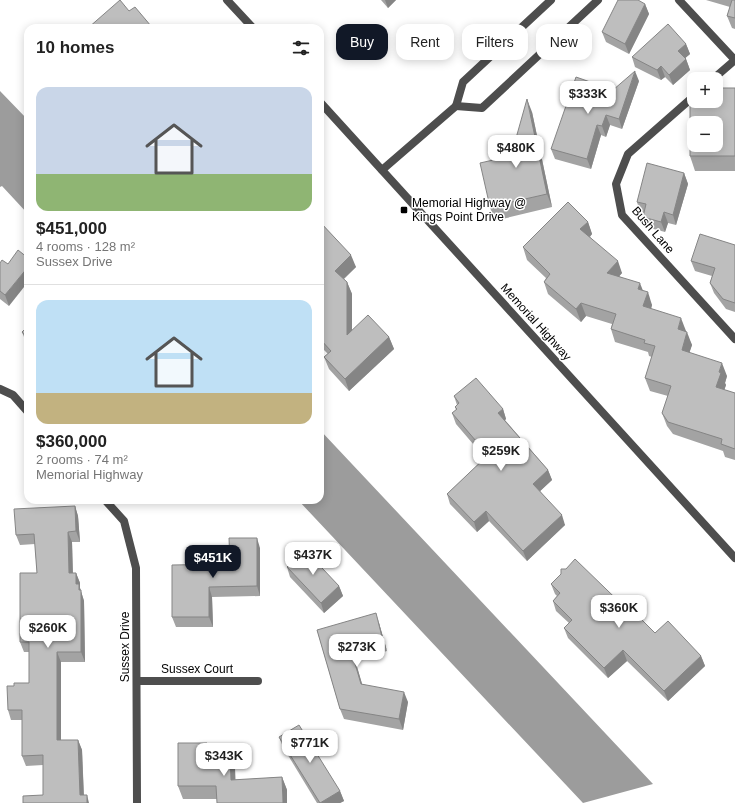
<!DOCTYPE html>
<meta charset="utf-8">
<style>
body{margin:0;font-family:Helvetica,sans-serif;background:#f6f6f6;color:#222;height:100vh;display:flex;flex-direction:column;font-size:15px;white-space:nowrap}
*{box-sizing:border-box;margin:0}
p{font-size:13px;color:#767676}
.icon{flex:none;width:22px;height:22px;fill:none;stroke:currentColor;stroke-width:2;stroke-linecap:round;stroke-linejoin:round}
.map{position:relative;flex:1;overflow:hidden}
.side{position:absolute;left:24px;top:24px;width:300px;height:480px;display:flex;flex-direction:column;background:#fff;border-radius:12px;box-shadow:0 2px 10px #0003}
.side>*{flex:none}
.guide{position:absolute;left:336px;top:24px;width:339px;height:36px;display:flex;gap:8px}
.tools{position:absolute;left:687px;top:72px;display:grid;gap:8px}
.tools a{display:grid;place-items:center;width:36px;height:36px;border-radius:8px;background:#fff;box-shadow:0 2px 10px #0003;font-size:20px}
.price{position:absolute;translate:-50% -34px;padding:0 9px;border-radius:8px;background:#fff;color:#222;font-size:13px;line-height:26px;filter:drop-shadow(0 1px 2px #0008)}
.price::after{content:'';position:absolute;left:50%;top:24px;width:12px;height:9px;margin-left:-6px;background:inherit;clip-path:polygon(0 0,100% 0,50% 100%)}
.price.active{background:#111827;color:#fff}
ul{padding:0;list-style:none}
li{display:grid;align-content:center;gap:8px;height:212px;padding:0 12px}
li+li{border-top:1px solid #e0e0e0}
li span{display:grid;place-items:center;height:124px;border-radius:12px;color:#555}
li>.icon{margin-inline-start:auto}
span .icon{width:72px;height:72px;fill:#fffc;stroke-width:1}
li b{font-size:17px}
h2{display:flex;justify-content:space-between;align-items:center;height:48px;padding:0 12px;font-size:17px}
.chip{padding:0 14px;border-radius:12px;background:#fff;box-shadow:0 2px 10px #0003;font-size:14px;line-height:36px}
.chip.active{background:#111827;color:#fff}
.map>svg:first-child{display:block}
.water{fill:#9c9c9c}
.lines{fill:none;stroke-linecap:round;stroke-linejoin:round}
.minor{stroke:#4e4e4e;stroke-width:8}
.wall{fill:#a3a3a3}
.shaded-wall{fill:#858585}
.building{fill:#bebebe;stroke:#858585;fill-rule:evenodd}
.poi-dot{fill:#000;stroke:#fff;stroke-width:1.5}
.labels{text-anchor:middle;dominant-baseline:central;stroke-width:3;stroke-linejoin:round;paint-order:stroke}
.poi-label{font-size:12px;fill:#000;stroke:#fff;text-anchor:start}
.street-label{font-size:12px;fill:#000;stroke:#fff}
</style>
<div class="map">
<svg width="735" height="803" viewBox="0 0 735 803">
<rect width="100%" height="100%" fill="#fff"/>
<g class="water">
<path d="M0,91L28,120V214L2,186L0,187Z"/>
<path d="M320,430L653,784L583,803L298,500H320Z"/>
</g>
<g class="lines">
<g class="minor">
<path d="M227,0L253,28"/>
<path d="M679,0L735,60"/>
<path d="M713,79L735,60"/>
<path d="M694,96L628,154L616,184L622,215L735,339"/>
<path d="M320,102L735,558"/>
<path d="M456,106L482,108L598,0"/>
<path d="M382,170L456,106L463,82L551,0"/>
<path d="M0,389L13,395L28,412"/>
<path d="M105,500L124,521L136,568L137,803"/>
<path d="M137,681H258"/>
</g>
</g>
<g class="wall">
<path d="M381,0H396L388,8Z"/>
<path d="M706,0H735V29L732,28L727,16L730,7Z"/>
<path d="M645,4L649,14L629,54L606,42L602,32Z"/>
<path d="M686,44L690,54L685,58L686,59L690,70L673,85L665,77L661,80L635,67L632,57Z"/>
<path d="M639,81L622,129L610,125L606,137L601,135L591,169L555,159L551,149L613,90Z"/>
<path d="M735,88V171H695L690,156L711,105Z"/>
<path d="M532,112L552,207L494,221L490,207L511,156Z"/>
<path d="M684,173L688,184L676,225L668,223L665,232L646,227L643,217L644,213L640,212L637,202Z"/>
<path d="M320,220L322,224L356,267L344,279L347,282L352,294V331L389,337L394,349L349,391L329,369L324,357L328,354L320,346Z"/>
<path d="M588,222L592,234L590,237L622,273L619,276L643,291L652,305L651,309L686,331H685L692,345L689,353L727,376L725,383L726,385L724,390L735,393V460L725,457L723,451L673,434L667,426L662,413L668,396L650,391L645,378L652,357L649,356L648,352L615,342L611,329L612,324L586,316L581,322L548,294L544,282L546,278L527,260L523,247Z"/>
<path d="M735,245V312L726,309L714,293L710,283L712,276L695,271L691,261Z"/>
<path d="M0,263L8,264L9,306L0,299Z"/>
<path d="M28,326V345L26,342L22,332Z"/>
<path d="M454,396L503,409L506,419L505,420L548,470L552,480L540,491L565,525L527,561L489,521L477,532L450,504L447,494L485,458L456,424L452,413L456,410L455,407L457,405Z"/>
<path d="M75,506L78,516L80,542H72L73,573H76L80,583V588L84,601L85,662H61V740H78L82,750L84,795H43V765L26,766L22,756V720H11L8,710L14,686L29,683V652H24L20,642L37,573L35,544L20,545L16,535Z"/>
<path d="M260,548V596L212,597L213,627H176L172,617L230,564Z"/>
<path d="M287,567L339,586L343,596L324,613L290,577Z"/>
<path d="M551,584L637,619L655,633L701,656L705,666L668,701L627,661L608,678L568,638L564,628L569,623L556,611L553,601L557,596L555,594Z"/>
<path d="M379,623L387,651L355,660L362,684L408,702L403,730L344,719L340,709L317,630Z"/>
<path d="M279,737L340,791L344,801L340,803H317L283,747Z"/>
<path d="M211,754H230L235,767V780L282,777L287,790L217,799H183L178,786Z"/>
</g>
<g class="shaded-wall">
<path d="M385,0H396L388,8Z"/>
<path d="M645,4L649,14L629,54L625,44Z"/>
<path d="M686,44L690,54L682,61L678,51Z"/>
<path d="M686,59L690,70L673,85L669,75Z"/>
<path d="M661,66L665,77L661,80L657,70Z"/>
<path d="M635,71L639,81L622,129L619,119Z"/>
<path d="M527,99L532,112L552,207L547,194Z"/>
<path d="M606,115L610,125L606,137L602,126Z"/>
<path d="M597,125L601,135L591,169L587,159Z"/>
<path d="M684,173L688,184L676,225L673,215Z"/>
<path d="M664,212L668,223L665,232L661,222Z"/>
<path d="M588,222L592,234L585,242L580,229Z"/>
<path d="M351,255L356,267L339,283L335,271Z"/>
<path d="M618,261L622,273L612,285L607,273Z"/>
<path d="M28,267V282L9,306L5,295Z"/>
<path d="M347,282L352,294V347L347,335Z"/>
<path d="M640,283L645,296L638,289Z"/>
<path d="M648,292L652,305L648,319L643,306Z"/>
<path d="M581,303L586,316L581,322L576,309Z"/>
<path d="M681,318L686,331L682,342L678,329Z"/>
<path d="M687,332L692,345L686,363L682,350Z"/>
<path d="M389,337L394,349L349,391L345,379Z"/>
<path d="M722,363L727,376L725,383L726,385L721,400L716,387L719,372Z"/>
<path d="M503,409L506,419L502,423L498,413Z"/>
<path d="M548,470L552,480L537,494L533,484Z"/>
<path d="M75,506L78,516L80,542L76,531Z"/>
<path d="M486,511L489,521L477,532L474,522Z"/>
<path d="M562,515L565,525L527,561L523,551Z"/>
<path d="M68,532L72,542L73,583L69,573Z"/>
<path d="M257,538L260,548V596L257,586Z"/>
<path d="M76,573L80,583V588L84,601L85,662L81,652L76,584Z"/>
<path d="M339,586L343,596L324,613L321,603Z"/>
<path d="M209,587L212,597L213,627L209,617Z"/>
<path d="M376,613L379,623L387,651L383,641Z"/>
<path d="M351,650L355,660L365,694L361,684Z"/>
<path d="M623,650L627,661L608,678L604,668Z"/>
<path d="M57,652L61,662V750L57,740Z"/>
<path d="M701,656L705,666L668,701L664,691Z"/>
<path d="M404,692L408,702L403,730L399,719Z"/>
<path d="M78,740L82,750L84,803L80,795Z"/>
<path d="M207,743L212,756L207,755Z"/>
<path d="M230,754L235,767L236,793L231,780Z"/>
<path d="M282,777L287,790V803H283Z"/>
<path d="M340,791L344,801L340,803H320Z"/>
<path d="M87,795L89,803H87Z"/>
</g>
<g class="building">
<path d="M120,0L129,11L135,7L151,26L149,28H88Z"/>
<path d="M618,0H638L645,4L625,44L602,32Z"/>
<path d="M732,0H735V18L727,16Z"/>
<path d="M668,24L686,44L678,51L686,59L669,75L661,66L657,70L632,57Z"/>
<path d="M635,71L619,119L606,115L602,126L597,125L587,159L551,149L576,77L613,90Z"/>
<path d="M716,88H735V156H690V105H711V101H716ZM694,123H716V145H694Z"/>
<path d="M527,99L547,194L490,207L480,163L511,156Z"/>
<path d="M647,163L684,173L673,215L664,212L661,222L643,217L646,204L637,202Z"/>
<path d="M568,202L588,222L580,229L618,261L607,273L640,283L638,289L648,292L643,306L681,318L678,329L687,332L682,350L722,363L719,372L721,373L716,387L735,393V449L721,444L722,439L668,422L662,413L671,386L645,378L655,346L644,343L645,340L611,329L616,314L581,303L576,309L544,282L550,274L523,247Z"/>
<path d="M320,220L321,221L320,222L351,255L335,271L347,282V335L368,315L389,337L345,379L324,357L331,351L320,339Z"/>
<path d="M700,234L735,245V303L723,299L710,283L715,268L691,261Z"/>
<path d="M18,250L28,258V267L5,295L0,291V263L2,260L8,264Z"/>
<path d="M28,326V339L22,332Z"/>
<path d="M476,378L503,409L498,413L548,470L533,484L562,515L523,551L486,511L474,522L447,494L488,455L452,413L457,409L455,407L459,403L454,396Z"/>
<path d="M75,506L76,531L68,532L69,573H76V584H79V590H81V652H57V740H78L80,795H87V803H23V796L43,795V755L22,756V710H8L7,686H14V683H29V642H20V573H37L34,534L16,535L14,509Z"/>
<path d="M229,538H257V586L209,587V617H172V565L230,564Z"/>
<path d="M305,550L339,586L321,603L287,567Z"/>
<path d="M575,559L637,619L639,617L655,633L668,621L701,656L664,691L623,650L604,668L564,628L572,620L553,601L560,593L551,584L561,574V569H566Z"/>
<path d="M376,613L383,641L351,650L361,684L404,692L399,719L340,709L317,630Z"/>
<path d="M299,725L340,791L320,803L279,737Z"/>
<path d="M178,743H207V755L230,754L231,780L282,777L283,803H217L216,786H178Z"/>
</g>
<rect class="poi-dot" x="400" y="206" width="8" height="8" rx="2"/>
<g class="labels">
<g class="poi-label">
<text x="412" y="203">Memorial Highway @<tspan x="412" dy="14">Kings Point Drive</tspan></text>
</g>
<g class="street-label">
<text transform="translate(653 230) rotate(49)">Bush Lane</text>
<text transform="translate(536 322) rotate(48)">Memorial Highway</text>
<text transform="translate(125 647) rotate(-90)">Sussex Drive</text>
<text x="197" y="669">Sussex Court</text>
</g>
</g>
</svg>
<div class="tools">
<a>+</a>
<a>−</a>
</div>
<b class="price" style="left:588px;top:115px">$333K</b>
<b class="price" style="left:516px;top:169px">$480K</b>
<b class="price" style="left:501px;top:472px">$259K</b>
<b class="price" style="left:313px;top:576px">$437K</b>
<b class="price active" style="left:213px;top:579px">$451K</b>
<b class="price" style="left:619px;top:629px">$360K</b>
<b class="price" style="left:48px;top:649px">$260K</b>
<b class="price" style="left:357px;top:668px">$273K</b>
<b class="price" style="left:310px;top:764px">$771K</b>
<b class="price" style="left:224px;top:777px">$343K</b>
<div class="guide">
<a class="chip active">Buy</a>
<a class="chip">Rent</a>
<a class="chip">Filters</a>
<a class="chip">New</a>
</div>
<section class="side">
<h2>10 homes<svg class="icon" aria-label="filters" viewBox="0 0 24 24"><path d="M4 7h16M4 17h16"/><circle cx="9" cy="7" r="2"/><circle cx="15" cy="17" r="2"/></svg></h2>
<ul>
<li><span style="background:linear-gradient(#c9d6e8 70%,#8fb573 0)"><svg class="icon" aria-label="home" viewBox="0 0 24 24"><path d="M3 11l9-7 9 7M6 9v11h12V9"/></svg></span><div><b>$451,000</b><p>4 rooms · 128 m²</p><p>Sussex Drive</p></div></li>
<li><span style="background:linear-gradient(#bfe0f5 75%,#c2b280 0)"><svg class="icon" aria-label="home" viewBox="0 0 24 24"><path d="M3 11l9-7 9 7M6 9v11h12V9"/></svg></span><div><b>$360,000</b><p>2 rooms · 74 m²</p><p>Memorial Highway</p></div></li>
</ul>
</section>
</div>
